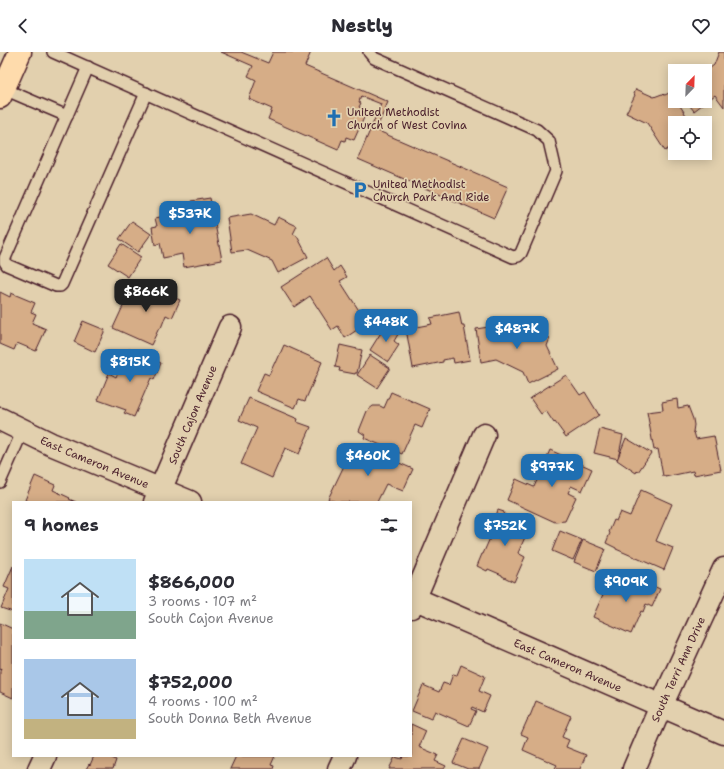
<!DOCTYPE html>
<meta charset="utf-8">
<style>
body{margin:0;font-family:"Shantell Sans",sans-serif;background:#f7f7f7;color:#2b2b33;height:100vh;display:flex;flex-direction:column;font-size:15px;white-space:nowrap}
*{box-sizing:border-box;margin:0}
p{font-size:13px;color:#7c7c81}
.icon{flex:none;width:22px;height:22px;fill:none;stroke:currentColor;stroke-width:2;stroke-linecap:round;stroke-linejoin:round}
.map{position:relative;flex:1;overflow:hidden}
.details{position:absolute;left:12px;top:449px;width:400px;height:256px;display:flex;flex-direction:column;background:#fff;border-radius:0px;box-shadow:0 2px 10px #0003}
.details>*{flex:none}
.needle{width:26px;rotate:23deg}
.controls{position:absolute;left:668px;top:12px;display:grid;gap:8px}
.controls a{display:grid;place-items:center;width:44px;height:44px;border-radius:0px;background:#fff;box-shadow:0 2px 10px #0003;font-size:20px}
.price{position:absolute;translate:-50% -34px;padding:0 9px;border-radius:8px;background:#1f6fb2;color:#fff;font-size:13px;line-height:26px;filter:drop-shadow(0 1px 2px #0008)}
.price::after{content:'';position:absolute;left:50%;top:24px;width:12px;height:9px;margin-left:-6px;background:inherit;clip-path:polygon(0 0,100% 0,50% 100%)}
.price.active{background:#222;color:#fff}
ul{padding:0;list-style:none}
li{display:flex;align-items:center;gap:12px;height:100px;padding:0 12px}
li span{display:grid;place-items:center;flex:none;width:112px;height:80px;border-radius:0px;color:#555}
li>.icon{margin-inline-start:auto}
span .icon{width:48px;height:48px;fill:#fffc;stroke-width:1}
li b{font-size:17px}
h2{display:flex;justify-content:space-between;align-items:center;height:48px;padding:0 12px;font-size:17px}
header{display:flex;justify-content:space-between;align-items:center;height:52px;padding:0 12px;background:#fff;font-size:18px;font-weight:800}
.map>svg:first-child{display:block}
.building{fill:#d6ad87;stroke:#4a1f2b}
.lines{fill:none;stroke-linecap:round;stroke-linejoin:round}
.lane-casing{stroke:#4a1f2b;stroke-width:14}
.street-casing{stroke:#4a1f2b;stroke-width:25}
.secondary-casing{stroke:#4a1f2b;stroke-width:25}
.primary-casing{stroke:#4a1f2b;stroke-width:25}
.lane{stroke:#e2d0ae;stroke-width:11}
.street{stroke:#e2d0ae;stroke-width:22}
.secondary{stroke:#e2d0ae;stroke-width:22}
.primary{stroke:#fedbac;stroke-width:22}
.labels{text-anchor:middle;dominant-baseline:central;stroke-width:3.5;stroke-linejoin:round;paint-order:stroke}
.poi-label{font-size:11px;fill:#4a1f2b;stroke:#e2d0ae;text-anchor:start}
.street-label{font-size:11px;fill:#4a1f2b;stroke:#e2d0ae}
</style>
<header><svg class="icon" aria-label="back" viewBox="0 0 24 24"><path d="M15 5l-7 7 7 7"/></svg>Nestly<svg class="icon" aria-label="heart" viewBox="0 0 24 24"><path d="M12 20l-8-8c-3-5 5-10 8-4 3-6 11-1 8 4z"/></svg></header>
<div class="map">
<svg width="724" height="717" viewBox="0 0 724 717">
<rect width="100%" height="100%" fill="#e2d0ae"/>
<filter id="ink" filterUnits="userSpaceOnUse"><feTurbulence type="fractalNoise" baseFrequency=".025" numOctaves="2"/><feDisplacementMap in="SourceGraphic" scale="8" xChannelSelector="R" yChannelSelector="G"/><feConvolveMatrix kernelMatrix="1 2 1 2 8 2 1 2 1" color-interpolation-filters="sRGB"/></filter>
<g filter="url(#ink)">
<g class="building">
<path d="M221,0H241L268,11L273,0H311L305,14L388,50L376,78L508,135L494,166L358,107L381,52L361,44L359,50L361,51L359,55L367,59L354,88L346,85L345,89L342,88L338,98L268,67L272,57L249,47L256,28L248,24L253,14Z"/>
<path d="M719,0H724V55L715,43L694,59L686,49H705V20L714,13Z"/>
<path d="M636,37L654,45L662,42L665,43L669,41L673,42L675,45V49H677L691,71H675V92L665,99L647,71L626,61L635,43L634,42Z"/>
<path d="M210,146L222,208L184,215L182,202L163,206L160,191L155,193L152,175L157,174L155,166L182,161L184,169L194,168L193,161L190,162L189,157L192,156L191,149Z"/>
<path d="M251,162L274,173L278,165L297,174L293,182L297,184L308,205L278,221L272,209L247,198L232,200L227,166Z"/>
<path d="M132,169L151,182L138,200L119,187Z"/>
<path d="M121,192L141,205L128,225L108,212Z"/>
<path d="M326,206L334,219L340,214L347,225L340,229L360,260L359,261L366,272L345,286L338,274L332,278L310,244L294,255L281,235Z"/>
<path d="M140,230L180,248L172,266L166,263L161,276H159L151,293L113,276L125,250L130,253Z"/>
<path d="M0,240L10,245L11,241L35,251L31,260L36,262L32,271L46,277L36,299L17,291L14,298L0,292Z"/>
<path d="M459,260L462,274H464L470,308L454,311L453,306L443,308V310L413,316L406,277L432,272L430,266Z"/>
<path d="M83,269L105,278L95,300L74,290Z"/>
<path d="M514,270L550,286L547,294L558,317L528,332L523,320L496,307L481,310L476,277L501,273L511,278Z"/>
<path d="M387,271L400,279L394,289L399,293L388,310L370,298Z"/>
<path d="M284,293L322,310L305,349L299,347L295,356L256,339L264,321L269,323L275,310L276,311Z"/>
<path d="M340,293L362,298L357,321H355V322L339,319L340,316L335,315Z"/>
<path d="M129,297L161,311L154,328L151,326L134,365L124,361L126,358L98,348L109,321L116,325Z"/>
<path d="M370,303L390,316L377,336L357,323Z"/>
<path d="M566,323L580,343L585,340L599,363L566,385L555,370L554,371L546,359L541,362L530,346Z"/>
<path d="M391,340L430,357L422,376L415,373L402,402L364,386L365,383L359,379L367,359L373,354H380L384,356Z"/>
<path d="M249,346L298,367L297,370L311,375L299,402L285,396L272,426L241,412L257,376L239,368Z"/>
<path d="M677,347L678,356L688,354L693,367L694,373L693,380H694L696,387L714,384L721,418L694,423L693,419L665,425V424H663L658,397L654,398L647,360L663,358L662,350Z"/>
<path d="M600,377L623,383L618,407L594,401Z"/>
<path d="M626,386L651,401L638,420L637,419L636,421L617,408Z"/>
<path d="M353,395L363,399L365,396L413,417L403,439L386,432L377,450H336L328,447Z"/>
<path d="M550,398L592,417L582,439L571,434L568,441L576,445L565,469L555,470L507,448L516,427L534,435Z"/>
<path d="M35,424L55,433L53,438L70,446L69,447L76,450H29L25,448Z"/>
<path d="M641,438L672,452L656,489L673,496L664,518L616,497V496L606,491L610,481L609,480L614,468L616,469L620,460L630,464Z"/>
<path d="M498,458L504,460L503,462L530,474L518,501L525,505L514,530L502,524V523L488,517L487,519L477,514L482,502H483L497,470L494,468Z"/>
<path d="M560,479L582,488L573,508L552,499Z"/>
<path d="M583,488L605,497L596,519L574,510Z"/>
<path d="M13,514V560L1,556L9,537L4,535Z"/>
<path d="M620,520L660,537L652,555L646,552L643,560L641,559L631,582L593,565L604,540L610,542Z"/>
<path d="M0,571L13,577V646L0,640V619L1,616H0Z"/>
<path d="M461,613L485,624L479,639L490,644L483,660L472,655L471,657L476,659L469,674L435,659L431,667L412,659L423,633L439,640L443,631L449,633L453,622L457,623Z"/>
<path d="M536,649L571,664L562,685L569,688L566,695L586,703L580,717H558L555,716L557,713L523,698L528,685L521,682L529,664H530Z"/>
<path d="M411,672L426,679L419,695L438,703L435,709L446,714L444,717H389L395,705L402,707L403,704H411Z"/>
<path d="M464,687L488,697L479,717H468L453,711Z"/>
<path d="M94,704H108L116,708L113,717H86L89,712L90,713Z"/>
<path d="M236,704H275L271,713L274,714L273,717H230Z"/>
</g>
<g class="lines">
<g class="lane-casing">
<g id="lane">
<path d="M53,0L513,205L518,204L521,201L556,119L549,89L537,78L374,6L369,0"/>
<path d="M88,15L5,206V210L7,213L56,234H60L62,232L146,41"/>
<path d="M4,37L67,64"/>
<path d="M0,430L23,378"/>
</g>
</g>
<g class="street-casing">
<g id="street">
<path id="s1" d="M155,450L230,275"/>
<path d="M411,555L484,383"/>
<path d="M39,717L45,704"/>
<path d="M339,717L345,704"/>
<path id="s2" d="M634,717L661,654L724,517"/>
</g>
</g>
<g class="secondary-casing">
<g id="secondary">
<path id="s3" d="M0,367L51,392L190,450"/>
<path id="s4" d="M411,545L724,681"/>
</g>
</g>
<g class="primary-casing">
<path id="primary" d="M0,45L20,0"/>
</g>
<use href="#lane" class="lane"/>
<use href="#street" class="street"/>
<use href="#secondary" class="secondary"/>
<use href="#primary" class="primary"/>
</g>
</g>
<defs>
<g id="church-bare" transform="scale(1.38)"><path d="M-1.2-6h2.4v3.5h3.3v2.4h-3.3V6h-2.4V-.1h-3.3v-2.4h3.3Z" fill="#1f6fb2" stroke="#e2d0ae" stroke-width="2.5" paint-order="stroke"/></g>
<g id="parking-bare" transform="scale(1.38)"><path d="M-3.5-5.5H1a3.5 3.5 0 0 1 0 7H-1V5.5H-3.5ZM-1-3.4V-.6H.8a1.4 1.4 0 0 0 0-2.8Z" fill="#1f6fb2" stroke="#e2d0ae" stroke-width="2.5" paint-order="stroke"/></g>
</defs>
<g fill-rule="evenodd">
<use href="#church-bare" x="334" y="66"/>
<use href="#parking-bare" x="360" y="138"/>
</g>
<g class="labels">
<g class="poi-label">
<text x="347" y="60">United Methodist<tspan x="347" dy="13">Church of West Covina</tspan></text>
<text x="373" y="132">United Methodist<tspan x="373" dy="13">Church Park And Ride</tspan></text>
</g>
<g class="street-label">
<text stroke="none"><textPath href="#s1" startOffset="95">South Cajon Avenue</textPath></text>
<text stroke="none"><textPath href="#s3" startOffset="104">East Cameron Avenue</textPath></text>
<text stroke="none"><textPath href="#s4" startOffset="171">East Cameron Avenue</textPath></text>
<text stroke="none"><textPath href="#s2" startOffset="109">South Terri Ann Drive</textPath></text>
</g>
</g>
</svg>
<div class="controls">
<a><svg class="needle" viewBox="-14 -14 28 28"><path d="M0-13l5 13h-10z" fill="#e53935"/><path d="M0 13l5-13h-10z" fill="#7c7c81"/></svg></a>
<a><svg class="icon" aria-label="locate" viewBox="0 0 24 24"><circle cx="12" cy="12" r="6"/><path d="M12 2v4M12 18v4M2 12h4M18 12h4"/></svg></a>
</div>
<b class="price" style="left:190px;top:183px">$537K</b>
<b class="price active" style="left:146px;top:261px">$866K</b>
<b class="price" style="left:386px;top:291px">$448K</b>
<b class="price" style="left:517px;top:298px">$487K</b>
<b class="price" style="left:130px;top:331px">$815K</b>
<b class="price" style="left:368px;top:425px">$460K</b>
<b class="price" style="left:552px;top:436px">$977K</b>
<b class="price" style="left:505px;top:495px">$752K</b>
<b class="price" style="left:626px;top:551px">$909K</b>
<section class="details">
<h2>9 homes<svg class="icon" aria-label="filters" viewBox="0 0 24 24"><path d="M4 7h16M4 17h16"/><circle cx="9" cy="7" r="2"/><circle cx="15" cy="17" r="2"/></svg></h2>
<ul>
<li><span style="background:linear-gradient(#bfe0f5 65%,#7fa58c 0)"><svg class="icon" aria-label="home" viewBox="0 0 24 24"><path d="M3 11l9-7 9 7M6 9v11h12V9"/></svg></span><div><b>$866,000</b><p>3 rooms · 107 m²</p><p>South Cajon Avenue</p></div></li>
<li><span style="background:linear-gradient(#a9c7e8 75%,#c2b280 0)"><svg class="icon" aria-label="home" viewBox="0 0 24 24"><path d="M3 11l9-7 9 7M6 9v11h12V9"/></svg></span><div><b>$752,000</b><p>4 rooms · 100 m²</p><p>South Donna Beth Avenue</p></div></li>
</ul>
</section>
</div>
